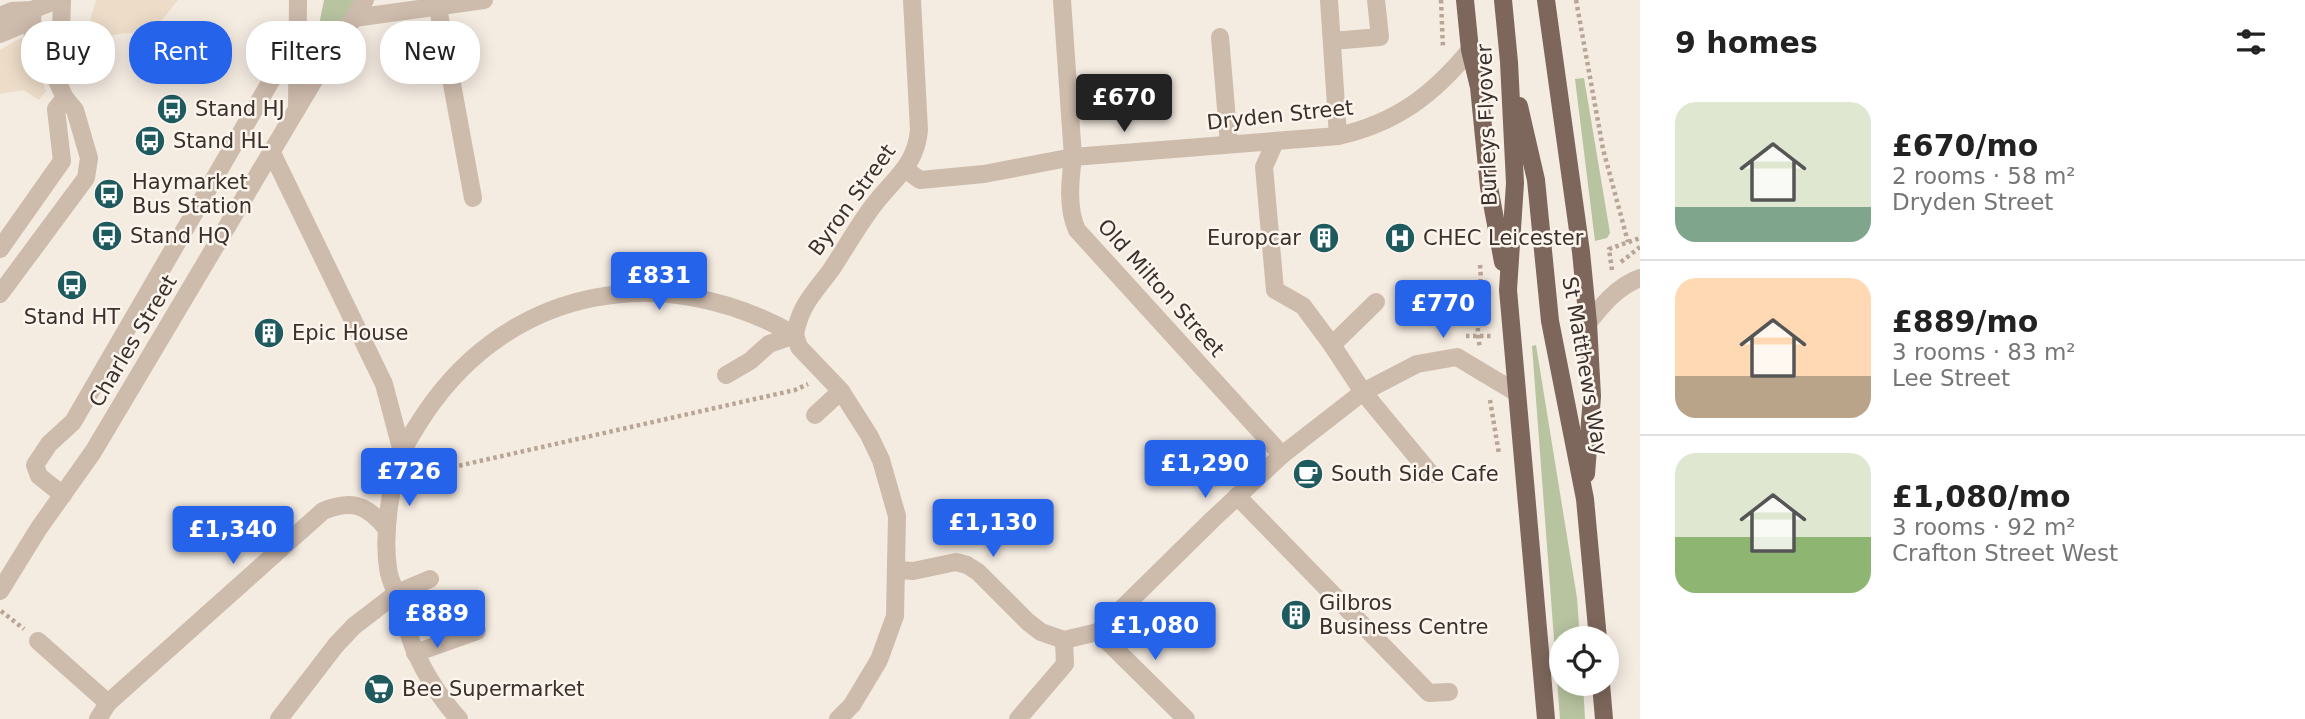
<!DOCTYPE html>
<meta charset="utf-8">
<style>
body{margin:0;font-family:"DejaVu Sans",sans-serif;background:#f6f6f6;color:#222;height:100vh;display:flex;flex-direction:column;font-size:26px;white-space:nowrap}
*{box-sizing:border-box;margin:0}
p{font-size:23px;color:#767676}
.icon{flex:none;width:38px;height:38px;fill:none;stroke:currentColor;stroke-width:2;stroke-linecap:round;stroke-linejoin:round}
.map{position:relative;flex:1;overflow:hidden}
.side{display:flex;flex-direction:column;background:#fff;width:665px}
.side>*{flex:none}
.guide{position:absolute;left:21px;top:21px;width:665px;height:63px;display:flex;gap:14px}
.controls{position:absolute;left:1549px;top:626px;display:grid;gap:14px}
.controls a{display:grid;place-items:center;width:70px;height:70px;border-radius:50%;background:#fff;box-shadow:0 4px 18px #0003;font-size:35px}
.price{position:absolute;translate:-50% -60px;padding:0 16px;border-radius:7px;background:#2563eb;color:#fff;font-size:23px;line-height:46px;filter:drop-shadow(0 2px 4px #0008)}
.price::after{content:'';position:absolute;left:50%;top:42px;width:21px;height:16px;margin-left:-10px;background:inherit;clip-path:polygon(0 0,100% 0,50% 100%)}
.price.current{background:#222;color:#fff}
ul{padding:0;list-style:none}
li{display:flex;align-items:center;gap:21px;height:175px;padding:0 35px}
li+li{border-top:2px solid #e0e0e0}
li span{display:grid;place-items:center;flex:none;width:196px;height:140px;border-radius:21px;color:#555}
li>.icon{margin-inline-start:auto}
span .icon{width:84px;height:84px;fill:#fffc;stroke-width:1}
li b{font-size:30px}
h2{display:flex;justify-content:space-between;align-items:center;height:84px;padding:0 35px;font-size:30px}
.pill{padding:0 24px;border-radius:28px;background:#fff;box-shadow:0 4px 18px #0003;font-size:24px;line-height:63px}
.pill.current{background:#2563eb;color:#fff}
main{display:flex;flex:1;min-height:0}
.map>svg:first-child{display:block}
.green{fill:#b8c4a0}
.plaza{fill:#ecdcc8}
.lines{fill:none;stroke-linecap:round;stroke-linejoin:round}
.path{stroke:#b9a596;stroke-width:4.5;stroke-dasharray:3.5 3.5;stroke-linecap:butt}
.minor{stroke:#cdbbac;stroke-width:18}
.major{stroke:#7d675c;stroke-width:18}
.labels{text-anchor:middle;dominant-baseline:central;stroke-width:5;stroke-linejoin:round;paint-order:stroke}
.poi-label{font-size:21px;fill:#3b302b;stroke:#fbf5ee;text-anchor:start}
.street-label{font-size:21px;fill:#3b302b;stroke:#fbf5ee}
</style>
<main>
<div class="map">
<svg width="1640" height="719" viewBox="0 0 1640 719">
<rect width="100%" height="100%" fill="#f4ebe1"/>
<g class="green">
<path d="M324,0H365L339,43L318,30Z"/>
<path d="M1584,78L1610,233L1607,238L1595,241L1575,79Z"/>
<path d="M1536,345L1577,598L1580,639H1561V684H1583L1585,719H1560L1532,346Z"/>
</g>
<g class="plaza">
<path d="M96,0H178L153,31L119,34L84,41Z"/>
<path d="M26,35L46,91L39,100L24,90L0,94V50Z"/>
</g>
<g class="lines">
<g class="path">
<path d="M1441,0L1443,48"/>
<path d="M1576,0L1603,149L1628,242"/>
<path d="M1621,262L1640,247"/>
<path d="M1480,265C1483,292 1474,323 1480,347"/>
<path d="M1612,270L1609,249L1640,238"/>
<path d="M1466,336H1492"/>
<path d="M1490,400L1499,454"/>
<path d="M420,460L440,470L795,390L808,384"/>
<path d="M1,611L24,629"/>
</g>
<g class="minor">
<path d="M1062,0L1073,157C1070,181 1067,208 1077,230L1282,455"/>
<path d="M1329,0L1338,136"/>
<path d="M438,8L473,198"/>
<path d="M0,16L12,11L32,10L57,0"/>
<path d="M354,18L484,0"/>
<path d="M0,34L19,26L32,10"/>
<path d="M1220,37L1229,144"/>
<path d="M1332,41L1380,37L1376,0"/>
<path d="M51,68L61,30L62,0"/>
<path d="M297,106L298,0"/>
<path d="M1275,142L1264,167L1275,290L1303,306L1332,345"/>
<path d="M272,153L384,384L402,452"/>
<path d="M905,169L920,180L984,174L1073,157L1338,136C1396,123 1433,95 1470,50"/>
<path d="M0,249L62,161L56,109L65,98"/>
<path d="M0,294L86,178L89,158L75,110L65,98L51,68L38,59L33,47L32,10"/>
<path d="M1376,302L1332,345L1363,392L1431,474"/>
<path d="M1588,323C1603,304 1617,287 1640,278"/>
<path d="M795,335C800,305 814,293 831,270C845,249 857,227 873,206C893,179 916,166 919,130L912,0"/>
<path d="M726,375L750,361L769,344L795,335"/>
<path d="M815,415L841,391"/>
<path d="M63,495L39,476L35,465L49,444L73,422L297,36"/>
<path d="M1237,496L1429,693L1449,692"/>
<path d="M897,570L913,571L956,562L967,565L978,572L1028,622L1041,632L1064,640L1098,632L1213,519L1282,455L1363,392L1417,364L1457,357L1517,393"/>
<path d="M0,591L39,528L93,452L316,77L365,0"/>
<path d="M1098,632L1186,719"/>
<path d="M38,641L108,703"/>
<path d="M415,653L477,631"/>
<path d="M98,719L108,703L323,511C353,499 367,505 387,529"/>
<path d="M279,719L336,645L354,626L397,593L430,579"/>
<path d="M459,719C443,702 425,674 416,653C409,639 406,622 402,607C398,595 389,581 388,568C383,534 390,485 402,453C408,439 418,424 426,412C513,285 664,260 795,335L799,347L841,391L869,435L881,460L897,516L895,616L879,660L852,705L838,719"/>
<path d="M1018,719L1065,664L1064,640"/>
</g>
<g class="major">
<path d="M1465,0L1470,50L1479,87L1489,187L1503,262"/>
<path d="M1503,0L1509,62L1515,183L1508,290L1546,719"/>
<path d="M1546,0L1581,252L1588,323L1592,396L1586,474"/>
<path d="M1519,106L1536,180L1550,321L1585,499L1598,639"/>
<path d="M1601,684L1604,719"/>
</g>
</g>
<defs>
<g id="bus-disc" transform="scale(1.575)"><circle r="9.5" fill="#1f5a5e" stroke="#fbf5ee"/><path d="M-5-6H5V4H4V6H2V4H-2V6H-4V4H-5ZM-3.5-4V0h7V-4ZM-3.5 1.2v1.5H-2V1.2ZM2 1.2v1.5H3.5V1.2Z" fill="#fff"/></g>
<g id="building-disc" transform="scale(1.575)"><circle r="9.5" fill="#1f5a5e" stroke="#fbf5ee"/><path d="M-4-6H4V6H1V3H-1V6H-4ZM-2.5-4.3h1.7v1.8h-1.7ZM.8-4.3h1.7v1.8H.8ZM-2.5-1h1.7V.8h-1.7ZM.8-1h1.7V.8H.8Z" fill="#fff"/></g>
<g id="hospital-disc" transform="scale(1.575)"><circle r="9.5" fill="#1f5a5e" stroke="#fbf5ee"/><path d="M-5-5h3v3.5h4V-5h3V5h-3V1.5h-4V5h-3Z" fill="#fff"/></g>
<g id="cafe-disc" transform="scale(1.575)"><circle r="9.5" fill="#1f5a5e" stroke="#fbf5ee"/><path d="M-5.5-4.5H6V0H3Q3 3.5 0 3.5H-2.5Q-5.5 3.5-5.5 0ZM3-3.2v2h1.7v-2ZM-6 4.5H4V6H-6Z" fill="#fff"/></g>
<g id="supermarket-disc" transform="scale(1.575)"><circle r="9.5" fill="#1f5a5e" stroke="#fbf5ee"/><path d="M-6-5.5h2.5l.6 2H6L4.5 2H-2.5L-4.4-4H-6ZM-1.5 3.2a1.3 1.3 0 1 0 .1 0ZM3 3.2a1.3 1.3 0 1 0 .1 0Z" fill="#fff"/></g>
</defs>
<g fill-rule="evenodd">
<use href="#bus-disc" x="172" y="109"/>
<use href="#bus-disc" x="150" y="141"/>
<use href="#bus-disc" x="109" y="194"/>
<use href="#bus-disc" x="107" y="236"/>
<use href="#building-disc" x="1324" y="238"/>
<use href="#hospital-disc" x="1400" y="238"/>
<use href="#bus-disc" x="72" y="285"/>
<use href="#building-disc" x="269" y="333"/>
<use href="#cafe-disc" x="1308" y="474"/>
<use href="#building-disc" x="1296" y="615"/>
<use href="#supermarket-disc" x="379" y="689"/>
</g>
<g class="labels">
<g class="poi-label">
<text x="195" y="109">Stand HJ</text>
<text x="173" y="141">Stand HL</text>
<text x="132" y="182">Haymarket<tspan x="132" dy="24">Bus Station</tspan></text>
<text x="130" y="236">Stand HQ</text>
<text x="1301" y="238" text-anchor="end">Europcar</text>
<text x="1423" y="238">CHEC Leicester</text>
<text x="72" y="317" text-anchor="middle">Stand HT</text>
<text x="292" y="333">Epic House</text>
<text x="1331" y="474">South Side Cafe</text>
<text x="1319" y="603">Gilbros<tspan x="1319" dy="24">Business Centre</tspan></text>
<text x="402" y="689">Bee Supermarket</text>
</g>
<g class="street-label">
<text transform="translate(1280 115) rotate(-6)">Dryden Street</text>
<text transform="translate(1487 125) rotate(-92)">Burleys Flyover</text>
<text transform="translate(852 200) rotate(-54)">Byron Street</text>
<text transform="translate(1161 288) rotate(48)">Old Milton Street</text>
<text transform="translate(133 341) rotate(-59)">Charles Street</text>
<text transform="translate(1585 366) rotate(80)">St Matthews Way</text>
</g>
</g>
</svg>
<div class="controls">
<a><svg class="icon" aria-label="locate" viewBox="0 0 24 24"><circle cx="12" cy="12" r="6"/><path d="M12 2v4M12 18v4M2 12h4M18 12h4"/></svg></a>
</div>
<b class="price current" style="left:1124px;top:134px">£670</b>
<b class="price" style="left:659px;top:312px">£831</b>
<b class="price" style="left:1443px;top:340px">£770</b>
<b class="price" style="left:1205px;top:500px">£1,290</b>
<b class="price" style="left:409px;top:508px">£726</b>
<b class="price" style="left:993px;top:559px">£1,130</b>
<b class="price" style="left:233px;top:566px">£1,340</b>
<b class="price" style="left:437px;top:650px">£889</b>
<b class="price" style="left:1155px;top:662px">£1,080</b>
<div class="guide">
<a class="pill">Buy</a>
<a class="pill current">Rent</a>
<a class="pill">Filters</a>
<a class="pill">New</a>
</div>
</div>
<section class="side">
<h2>9 homes<svg class="icon" aria-label="filters" viewBox="0 0 24 24"><path d="M4 7h16M4 17h16"/><circle cx="9" cy="7" r="2"/><circle cx="15" cy="17" r="2"/></svg></h2>
<ul>
<li><span style="background:linear-gradient(#dfe7d0 75%,#7fa58c 0)"><svg class="icon" aria-label="home" viewBox="0 0 24 24"><path d="M3 11l9-7 9 7M6 9v11h12V9"/></svg></span><div><b>£670/mo</b><p>2 rooms · 58 m²</p><p>Dryden Street</p></div></li>
<li><span style="background:linear-gradient(#ffd9b3 70%,#b9a48a 0)"><svg class="icon" aria-label="home" viewBox="0 0 24 24"><path d="M3 11l9-7 9 7M6 9v11h12V9"/></svg></span><div><b>£889/mo</b><p>3 rooms · 83 m²</p><p>Lee Street</p></div></li>
<li><span style="background:linear-gradient(#dfe7d0 60%,#8fb573 0)"><svg class="icon" aria-label="home" viewBox="0 0 24 24"><path d="M3 11l9-7 9 7M6 9v11h12V9"/></svg></span><div><b>£1,080/mo</b><p>3 rooms · 92 m²</p><p>Crafton Street West</p></div></li>
</ul>
</section>
</main>
